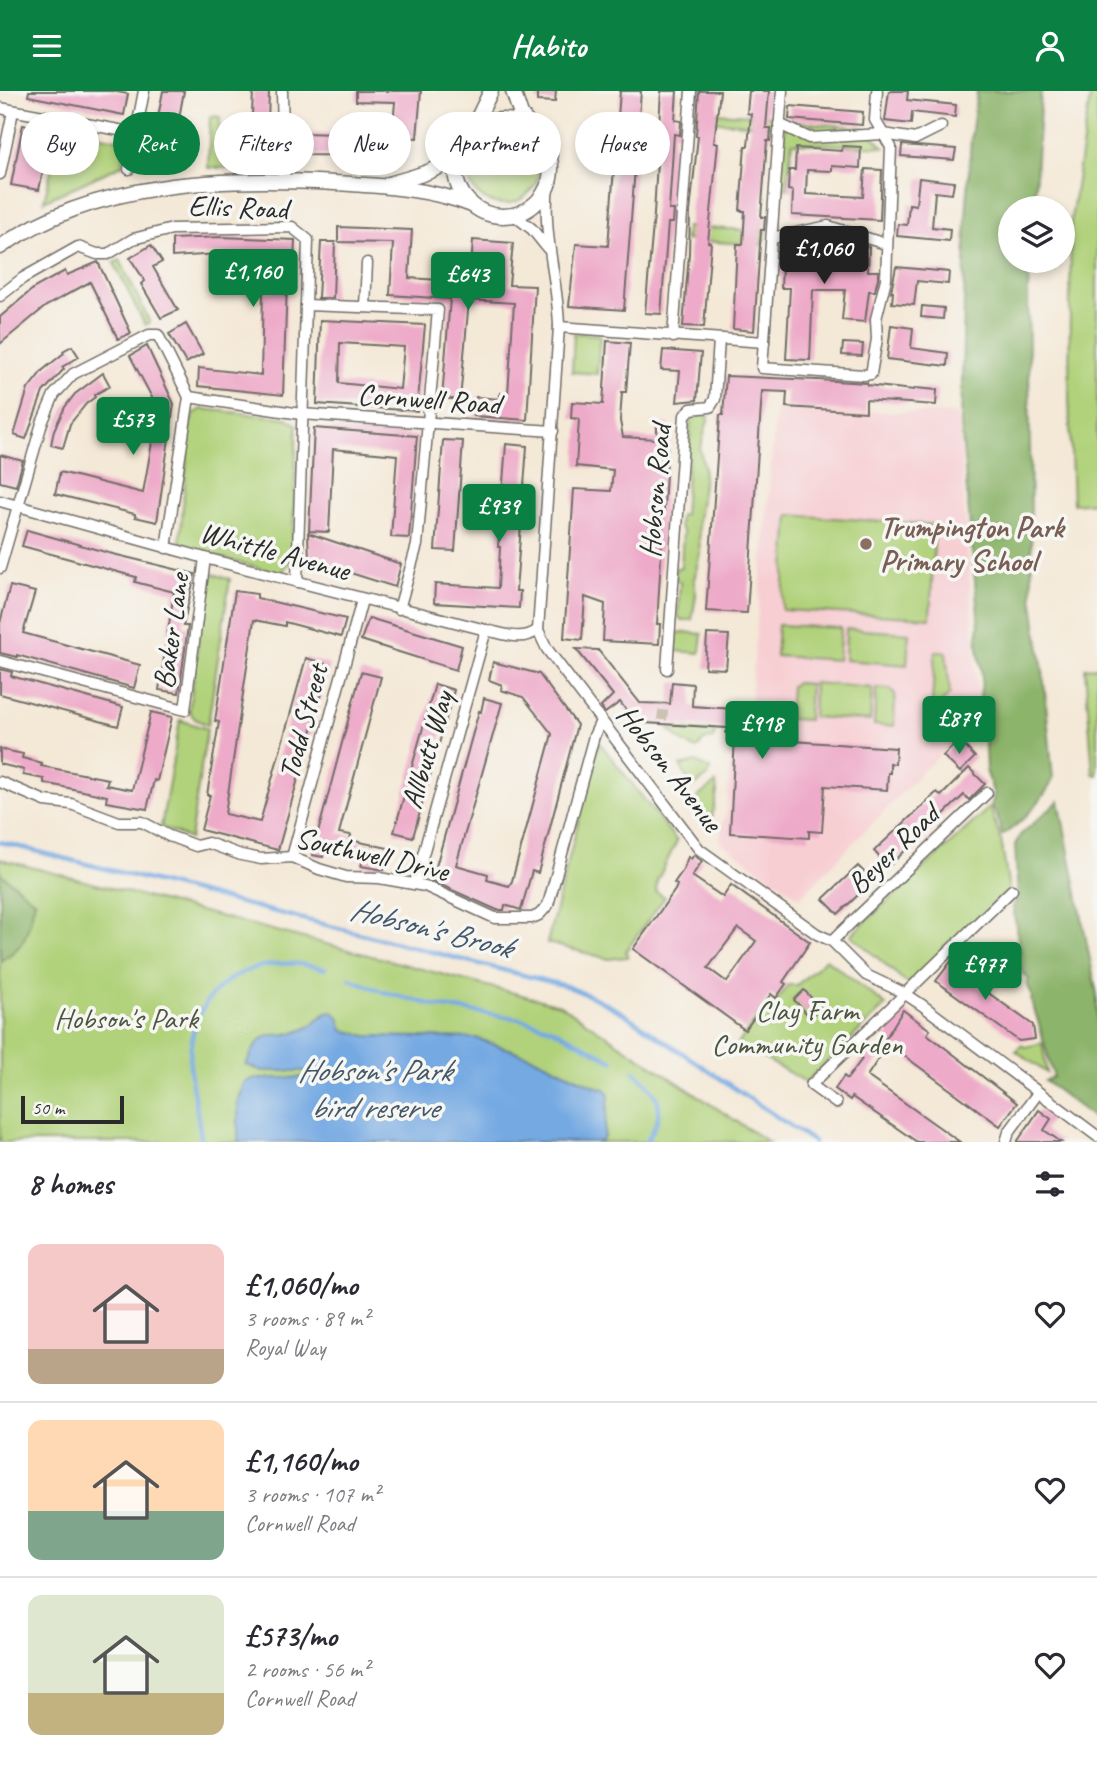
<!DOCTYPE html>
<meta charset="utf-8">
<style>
body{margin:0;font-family:Caveat,sans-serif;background:#f7f7f7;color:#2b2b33;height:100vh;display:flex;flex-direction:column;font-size:26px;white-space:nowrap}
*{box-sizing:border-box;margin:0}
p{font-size:23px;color:#7c7c81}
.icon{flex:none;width:38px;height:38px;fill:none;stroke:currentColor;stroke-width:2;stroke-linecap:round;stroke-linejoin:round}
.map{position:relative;height:1051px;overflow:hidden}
.side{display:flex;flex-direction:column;background:#fff;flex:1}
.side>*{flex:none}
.banner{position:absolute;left:21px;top:21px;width:700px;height:63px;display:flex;gap:14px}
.controls{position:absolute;left:998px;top:105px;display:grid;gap:14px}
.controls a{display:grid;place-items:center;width:77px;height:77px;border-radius:50%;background:#fff;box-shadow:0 4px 10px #0003;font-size:35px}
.scale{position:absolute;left:21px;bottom:18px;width:103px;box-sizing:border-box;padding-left:7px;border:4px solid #2b2b2b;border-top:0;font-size:19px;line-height:24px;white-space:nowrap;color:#2b2b2b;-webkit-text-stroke:5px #f6f6f2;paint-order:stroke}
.price{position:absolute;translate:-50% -60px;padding:0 16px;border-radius:7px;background:#0b8043;color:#fff;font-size:23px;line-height:46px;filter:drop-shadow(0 2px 4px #0008)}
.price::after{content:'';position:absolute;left:50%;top:42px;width:21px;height:16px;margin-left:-10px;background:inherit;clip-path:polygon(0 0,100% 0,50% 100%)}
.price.active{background:#222;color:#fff}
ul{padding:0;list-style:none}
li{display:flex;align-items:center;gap:21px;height:175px;padding:0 28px}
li+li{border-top:2px solid #e1e1e2}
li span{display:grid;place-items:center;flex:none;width:196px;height:140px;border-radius:14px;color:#555}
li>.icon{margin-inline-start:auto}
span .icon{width:84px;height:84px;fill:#fffc;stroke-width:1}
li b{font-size:30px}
h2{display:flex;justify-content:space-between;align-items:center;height:84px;padding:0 28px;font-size:30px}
.tag{padding:0 24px;border-radius:32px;background:#fff;box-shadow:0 4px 10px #0003;font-size:24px;line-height:63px}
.tag.active{background:#0b8043;color:#fff}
header{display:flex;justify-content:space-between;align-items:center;height:91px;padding:0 28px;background:#0b8043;color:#fff;font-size:32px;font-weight:700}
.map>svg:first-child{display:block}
.built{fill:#f7cfd3}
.green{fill:#b1d27a;stroke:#6e7e52;stroke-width:2}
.forest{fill:#8cb46a;stroke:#5c704a;stroke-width:2}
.water{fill:#75a9e2;stroke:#506a86;stroke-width:2}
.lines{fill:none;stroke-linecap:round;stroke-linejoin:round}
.stream{stroke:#75a9e2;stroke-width:4.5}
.building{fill:#eeabc9;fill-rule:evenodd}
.street-tunnel{stroke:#ccc2b4;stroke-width:10;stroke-dasharray:10 5;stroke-linecap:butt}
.street-casing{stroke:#716d67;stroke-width:13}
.secondary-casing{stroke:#716d67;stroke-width:17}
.street{stroke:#fff;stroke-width:10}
.secondary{stroke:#fff;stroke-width:14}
.education-dot{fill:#8d6e63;stroke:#f6f6f2;stroke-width:2.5}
.labels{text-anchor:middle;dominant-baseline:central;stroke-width:7;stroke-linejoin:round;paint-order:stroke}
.street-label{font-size:30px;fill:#2b2b2b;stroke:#f6f6f2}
.education-label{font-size:30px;font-weight:bold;fill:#785e54;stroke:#f6f6f2;text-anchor:start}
.park-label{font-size:30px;fill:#4c553f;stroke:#f6f6f2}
.water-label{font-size:32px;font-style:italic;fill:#45576b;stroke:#f6f6f2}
</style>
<header><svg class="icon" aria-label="menu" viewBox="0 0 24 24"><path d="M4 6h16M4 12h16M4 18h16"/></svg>Habito<svg class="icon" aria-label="person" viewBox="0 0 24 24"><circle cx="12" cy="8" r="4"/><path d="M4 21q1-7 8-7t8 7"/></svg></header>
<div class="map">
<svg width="1097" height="1051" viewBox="0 0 1097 1051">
<rect width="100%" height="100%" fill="#f6f6f2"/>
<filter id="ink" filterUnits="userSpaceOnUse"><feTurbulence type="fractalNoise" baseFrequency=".0143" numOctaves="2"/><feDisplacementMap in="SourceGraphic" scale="14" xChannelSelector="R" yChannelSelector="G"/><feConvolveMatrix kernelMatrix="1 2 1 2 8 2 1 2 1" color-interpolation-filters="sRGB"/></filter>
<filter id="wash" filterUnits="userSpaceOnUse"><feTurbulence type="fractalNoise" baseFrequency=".00686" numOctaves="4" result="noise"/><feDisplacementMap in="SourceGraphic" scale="28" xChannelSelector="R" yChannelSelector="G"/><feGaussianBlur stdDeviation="1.57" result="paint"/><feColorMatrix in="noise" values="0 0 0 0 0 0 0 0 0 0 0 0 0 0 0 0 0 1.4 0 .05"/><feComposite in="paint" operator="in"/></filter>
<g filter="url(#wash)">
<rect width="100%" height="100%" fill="#f4e8d6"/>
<path class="built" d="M776,318L958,323L979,628L924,679L800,807L720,751L722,731L726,723L731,647H747Z"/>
<g class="green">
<path d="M1091,0H1097V411L1073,413L1069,306L1071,128Z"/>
<path d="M694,21L773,25L772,35L694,29Z"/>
<path d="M210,25L220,26L218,63L267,65V77H208Z"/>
<path d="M785,30L864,37L884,56L792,52L787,98L780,97Z"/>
<path d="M61,37L127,50L122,74L44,110Z"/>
<circle cx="503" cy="77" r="36"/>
<path d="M686,136L767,140L762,154L685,149Z"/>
<path d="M120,169L150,232L145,234L114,172Z"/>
<path d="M574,242L600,244L597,283L572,281Z"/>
<path d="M202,318L287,327L297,334L292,469L280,483L186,457L180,449L190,332L194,323Z"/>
<path d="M696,323L709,325L700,358L704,376L703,393L698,429L700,462L694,489L696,504L692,529H682L678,525L680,491L675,488L676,477H681L683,441L679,435L680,424H684L688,366L684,365V356L689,354L691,327Z"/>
<path d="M789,424L935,434L930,527L782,519Z"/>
<path d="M207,481L230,488L208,634L195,628L189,620Z"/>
<path d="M778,534L841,537L838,569L776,565Z"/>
<path d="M846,538L909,542L907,574L845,569Z"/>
<path d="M683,541L702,543L700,562L675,560L676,546L678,542Z"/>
<path d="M938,560L946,561L950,603L936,617L932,613L935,562Z"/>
<path d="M1097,576V684L1093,683L1085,577Z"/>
<path d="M796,592L810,593L808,629L789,628L791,595Z"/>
<path d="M814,592L872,597L870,630L813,626Z"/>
<path d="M876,597L890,598L895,603L894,635L874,634Z"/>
<path d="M180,629L207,638L190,748L161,736Z"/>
<path d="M668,638L715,640L714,647L704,650L696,658L683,651Z"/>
<path d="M599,651L677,750L657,790L656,801L665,806L626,860L628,866L609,868L547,852Z"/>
<path d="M696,671L710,678L708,685L693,696L680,675Z"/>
<path d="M716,692L717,702L710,736L693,716L698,706Z"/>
<path d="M990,716L1001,749L1009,799L908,893L851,844Z"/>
<path d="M0,768L560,914L768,1051H0Z"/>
<path d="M826,868L886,914L806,991L738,953L764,917L769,920L788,894H797Z"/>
<path d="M1042,952L1047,982L1016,960L1021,954L1025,956Z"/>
</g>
<g class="forest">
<path d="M977,0H1041L1034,117H1010V170H1030L1028,199L1032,505L1043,580L1053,688C1046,706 1019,735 1002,744L997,724L991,716L994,704L986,679L984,634C973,620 983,601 982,585C981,567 974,552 979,535L961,334L966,127L971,47Z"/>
<path d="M1059,710L1097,904V1029L1045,990L1054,986C1045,961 1042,936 1031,910L1032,905L1027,892L1029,888L1021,880L1019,872L1007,878L1002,876L1003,872L1020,863L1013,814L1018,808L1015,754L1020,744Z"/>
<path d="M0,782L35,810C27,840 29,854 0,870Z"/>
</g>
<path class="water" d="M332,920L339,926L343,939L367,945L476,947L535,967L594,995L606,998L609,1004L604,1046L600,1051H238V1011L244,992L252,988L312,986L322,983L314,980H262L246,974C265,928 271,953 305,938C316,933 320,923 332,920Z"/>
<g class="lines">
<g class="stream">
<path d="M0,751L566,895L595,907L623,922L814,1051"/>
<path d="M350,888L384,901L437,915L521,928L551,937L613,970"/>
<path d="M634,980C661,1004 668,1018 646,1051"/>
<path d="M201,1051C200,1024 190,998 190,971C189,893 255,858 325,878"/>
</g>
</g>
<g id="blocks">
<g class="building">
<path d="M29,0H111L128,3L124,24L28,5Z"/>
<path d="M163,0H184L171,71L150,68Z"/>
<path d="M253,0H269L267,65L217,63L218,46L251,47Z"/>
<path d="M356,0H421L417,47L392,45L395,11L356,10Z"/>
<path d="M537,0H556L555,11L537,10Z"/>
<path d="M620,0H641L624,219L569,215L576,153L608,155Z"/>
<path d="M661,0H677L675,29L681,30L680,44L674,43L669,119H674L673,132H668L661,223L645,222L654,123Z"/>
<path d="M699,0H720L714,52H718L708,151L711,152L704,236L683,235L689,163L690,121L698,45H696Z"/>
<path d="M749,0H769L766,37H771L770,50H767L761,126H765L764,139H761L754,240L733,238L737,153H743L745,120H740L745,55H748L751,23L747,22Z"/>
<path d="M889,0H908L907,9L956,14L955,26L912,21L911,33L885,30Z"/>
<path d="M790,15L863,21L862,34L789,28Z"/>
<path d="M23,34L51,40L39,99L11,94Z"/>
<path d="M303,42L373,44L372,65L302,64Z"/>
<path d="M902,54L956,58L954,69L901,65Z"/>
<path d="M843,55L861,56L860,77L832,75V80L807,79L806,103L863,106L865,78L882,79L880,129L792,124L793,100L788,99L789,79H795L796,57L842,60Z"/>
<path d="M919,87L954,91L952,103L935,101L932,136L950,138L949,150L897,145L898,133L907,134L909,113L916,114Z"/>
<path d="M338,136L412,139L409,187L470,191L473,149L513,152L509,194L535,195L527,329L474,325L476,306L500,308V302L508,303L514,212L469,209L460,309L442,307L450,208L390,204L393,152L338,151Z"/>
<path d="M221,146L295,149L293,193H287L283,304L198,295L199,277L261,284L263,201L272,200L274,167L220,163L172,166V148Z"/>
<path d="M806,148L840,149L869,156L868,180H878V187L875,200H869L865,231L842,229L845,199H813L810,269L786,268L790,197H781L782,176H790L792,151Z"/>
<path d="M321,151H335L333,207H318Z"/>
<path d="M151,154L162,171L153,176L178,219L161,227L141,193L145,190L130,167Z"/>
<path d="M98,171L131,242L118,248L90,191L46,215L0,253V226L34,197L65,180L67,184Z"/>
<path d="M896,176L949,181L948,193L917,190L914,214L892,212L893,201H891Z"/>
<path d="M922,215L944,217L943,228L921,226Z"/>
<path d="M320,229L425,234L417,320L317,313ZM340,252L404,256L400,298L339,292Z"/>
<path d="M186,233L203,263L186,272L169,243Z"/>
<path d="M891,234L913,237L911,257L948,262L947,275L887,268Z"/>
<path d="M607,250L630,252L626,301H622L620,330L623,346L657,348V333H669L657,533H660L659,553L603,550L605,513L585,506L582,549L564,547L574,398L611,400L613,379L576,375L579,328L571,327L572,311L603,313Z"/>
<path d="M843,252L863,253L862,265L842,264Z"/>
<path d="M72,255L79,266L62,276L64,278L43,301L26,348L14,344L28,298L43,279L64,262L63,260Z"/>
<path d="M147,255L174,313L157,431L135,426V423L55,403L60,381L143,402L158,318L130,265Z"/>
<path d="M663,259L701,262L697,309L677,311L680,280L661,279Z"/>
<path d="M103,282L110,295L94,304L95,306L86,313L70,333L63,357L51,354L54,339L65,316L75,303Z"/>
<path d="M726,285L817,289L867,292V294L914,299L915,297L937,299L936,314L866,309V321L786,316L787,301L762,300L747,522L706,520L720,324H723Z"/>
<path d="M314,337L417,345L409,447L391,446L397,364L333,358L329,441L309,440Z"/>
<path d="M443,349L463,350L455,460L435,459Z"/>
<path d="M506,353L527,355L516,500H520L519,517L434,512L435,493L498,497L500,456H498Z"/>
<path d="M0,364L23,370L16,395L0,391Z"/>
<path d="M27,439L109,462L195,483L183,535H188L179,602L159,599L174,501L135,491L136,486L22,455Z"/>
<path d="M308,442L401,473L395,496L309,469Z"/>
<path d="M10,495L35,501L23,542L140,574L134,597L17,564V566L0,562V532Z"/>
<path d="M235,500L257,503V507L346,528L341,546L285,531V535L254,529L225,723L260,731L306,567L330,574L278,759L201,739L210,704H207L219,631L215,630Z"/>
<path d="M369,527L462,555L456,579L361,549Z"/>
<path d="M707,543L729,544L726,578L705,577Z"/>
<path d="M576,558L598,559L640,612L670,613L672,591L693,593L692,615L748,619L746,647L896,657L895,673L890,672V682H888L887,699L825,695L822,741L809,740V747L730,742L735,646L732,645V642H726L727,637L629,631L632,627L620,611L605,622L601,616L613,604Z"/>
<path d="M493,571L539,583L577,634L538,782L532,780L521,819L505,814L504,819H497L432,790L479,620L481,621L484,607L502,612L456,774L488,783L487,789L509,795L512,790L552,643L523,606L501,599L502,594L489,589Z"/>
<path d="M0,578L12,581L11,585L123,616L118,635L0,603Z"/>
<path d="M361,581L381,586L339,742L351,744L350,749L388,757L384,779L361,775L363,769L324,762L323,766L312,764Z"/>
<path d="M435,593L454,599L413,746L394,741Z"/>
<path d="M151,621L172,626L157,690L154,689L147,718L106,711L107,705L44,692V688L23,684L24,679L0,673V658L23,663L22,667L42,672L41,675L108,688L106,694L132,699Z"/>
<path d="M959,649L975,666L960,681L943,665Z"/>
<path d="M969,677L985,693L969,709L964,704L888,776L874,760L937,701L941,705Z"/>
<path d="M694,764L702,770L692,785L723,806L731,794L810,851L783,891L786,893L776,907L771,903L745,939L633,858L675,799L677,794L674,792L683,779L688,766L691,768ZM738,837L756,850L727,891L708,877Z"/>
<path d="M858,775L873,790L838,823L823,808Z"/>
<path d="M953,868L980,888L976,893L1033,934L1035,948L1019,950L936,890Z"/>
<path d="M804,899L820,916L810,926L794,909Z"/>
<path d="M903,919L930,939L927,943L1017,1012L1000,1035L884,950Z"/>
<path d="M867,954L881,964L867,985L960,1051H917L852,1006L850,1009L835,998L844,985L847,988L862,968L859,965Z"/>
<path d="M1039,1019L1051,1028L1044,1039L1061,1051H1017Z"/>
</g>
</g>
</g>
<g filter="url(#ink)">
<use href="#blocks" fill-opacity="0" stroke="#716d67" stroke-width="2"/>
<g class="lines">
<path class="street-tunnel" d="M662,629L664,613"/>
<g class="street-casing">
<g id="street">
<path d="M282,0L284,90"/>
<path d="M782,0L762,277L864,284L871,283L877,248L876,228L886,188L891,56L875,29L877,0"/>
<path d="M0,17L135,42"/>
<path d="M779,33L809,47L884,43L915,48L941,35"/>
<path d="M129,78L144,0"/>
<path d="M0,83L13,20"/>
<path d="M548,95C542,143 558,189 559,236L538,539L547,558L699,758L817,843L832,850L866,884L904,902L922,914L1097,1045"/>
<path d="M514,124L532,138L548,158"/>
<path d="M772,147L828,135L886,153"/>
<path d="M0,205L23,187L78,156L97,163H108L133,148L172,138L292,136L308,149L306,214L438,219L417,454L399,518"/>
<path d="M365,216L367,172"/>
<path d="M559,236L764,251"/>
<path d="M673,246L691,0"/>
<path d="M0,410L205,467L486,539C505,543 522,551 538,539"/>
<path d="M166,457L189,306L301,323L553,340"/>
<path d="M0,477L42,332L54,304L73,283L149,244H158L189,306"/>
<path d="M297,491L306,214"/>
<path d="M0,570L185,619L205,467"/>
<path d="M667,578L685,324L691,318L710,316L715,308L719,249"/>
<path d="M0,691L45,710L71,713L119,731H142L169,745L196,755L208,752L241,764L261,768L292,766L319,778L346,786L379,787L425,795L495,827H532L539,824L548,814L594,645L601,630"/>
<path d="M292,766L362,509"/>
<path d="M415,792L486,539"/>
<path d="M832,850L987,702"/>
<path d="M836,1012L811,994L1012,799"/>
<path d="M1006,1051L1009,1041L1038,1002"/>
</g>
</g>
<g class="secondary-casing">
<g id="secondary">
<path d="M513,0L521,24L531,36"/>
<circle cx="503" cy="77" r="48"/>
<path d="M473,37L491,0"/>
<path d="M389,93C412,86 438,81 456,64"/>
<path d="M0,156C97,89 221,86 335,92C381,95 428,97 472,114"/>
</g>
</g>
<use href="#street" class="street"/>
<use href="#secondary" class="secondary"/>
</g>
</g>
<circle class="education-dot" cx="866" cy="453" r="7"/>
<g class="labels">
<g class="street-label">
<text transform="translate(238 116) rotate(2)">Ellis Road</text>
<text transform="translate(429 308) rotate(4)">Cornwell Road</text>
<text transform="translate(655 400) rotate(-85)">Hobson Road</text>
<text transform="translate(275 460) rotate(15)">Whittle Avenue</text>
<text transform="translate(171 540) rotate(-82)">Baker Lane</text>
<text transform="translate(303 631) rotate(-75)">Todd Street</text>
<text transform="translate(427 659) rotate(-74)">Allbutt Way</text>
<text transform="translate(670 677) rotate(52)">Hobson Avenue</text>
<text transform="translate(893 758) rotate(-44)">Beyer Road</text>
<text transform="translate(372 763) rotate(13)">Southwell Drive</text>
</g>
<g class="education-label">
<text x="880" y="436">Trumpington Park<tspan x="880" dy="34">Primary School</tspan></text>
</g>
<g class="park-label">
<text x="807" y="919">Clay Farm<tspan x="807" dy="34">Community Garden</tspan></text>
<text x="126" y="927">Hobson's Park</text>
</g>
<g class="water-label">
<text transform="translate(431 837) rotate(14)">Hobson's Brook</text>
<text x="374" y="979">Hobson's Park<tspan x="374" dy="37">bird reserve</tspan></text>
</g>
</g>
</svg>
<div class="controls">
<a><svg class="icon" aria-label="layers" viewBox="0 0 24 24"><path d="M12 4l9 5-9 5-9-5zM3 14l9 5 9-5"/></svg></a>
</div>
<div class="scale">50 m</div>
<b class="price active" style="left:824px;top:195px">£1,060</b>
<b class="price" style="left:253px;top:218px">£1,160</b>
<b class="price" style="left:468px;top:221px">£643</b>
<b class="price" style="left:133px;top:366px">£573</b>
<b class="price" style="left:499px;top:453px">£939</b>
<b class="price" style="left:959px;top:665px">£879</b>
<b class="price" style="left:762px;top:670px">£918</b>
<b class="price" style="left:985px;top:911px">£977</b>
<div class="banner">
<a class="tag">Buy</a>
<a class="tag active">Rent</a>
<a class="tag">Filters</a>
<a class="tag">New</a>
<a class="tag">Apartment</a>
<a class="tag">House</a>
</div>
</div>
<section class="side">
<h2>8 homes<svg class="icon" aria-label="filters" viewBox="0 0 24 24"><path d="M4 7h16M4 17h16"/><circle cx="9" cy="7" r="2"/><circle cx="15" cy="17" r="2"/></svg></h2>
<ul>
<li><span style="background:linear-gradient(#f6c9c9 75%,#b9a48a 0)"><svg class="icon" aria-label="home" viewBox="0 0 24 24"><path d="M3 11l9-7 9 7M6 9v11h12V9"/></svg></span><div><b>£1,060/mo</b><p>3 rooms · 89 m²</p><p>Royal Way</p></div><svg class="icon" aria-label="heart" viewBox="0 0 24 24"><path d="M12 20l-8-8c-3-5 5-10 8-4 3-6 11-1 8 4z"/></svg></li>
<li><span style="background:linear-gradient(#ffd9b3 65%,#7fa58c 0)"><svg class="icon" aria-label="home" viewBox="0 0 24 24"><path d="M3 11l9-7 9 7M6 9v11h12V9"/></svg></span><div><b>£1,160/mo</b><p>3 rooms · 107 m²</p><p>Cornwell Road</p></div><svg class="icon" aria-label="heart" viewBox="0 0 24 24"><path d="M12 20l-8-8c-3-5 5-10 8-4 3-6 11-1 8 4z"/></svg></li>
<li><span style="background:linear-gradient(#dfe7d0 70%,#c2b280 0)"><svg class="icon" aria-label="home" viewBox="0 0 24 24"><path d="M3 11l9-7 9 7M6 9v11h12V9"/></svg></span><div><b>£573/mo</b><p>2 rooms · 56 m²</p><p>Cornwell Road</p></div><svg class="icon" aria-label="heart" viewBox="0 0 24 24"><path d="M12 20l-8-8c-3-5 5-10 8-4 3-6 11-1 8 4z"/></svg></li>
</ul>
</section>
